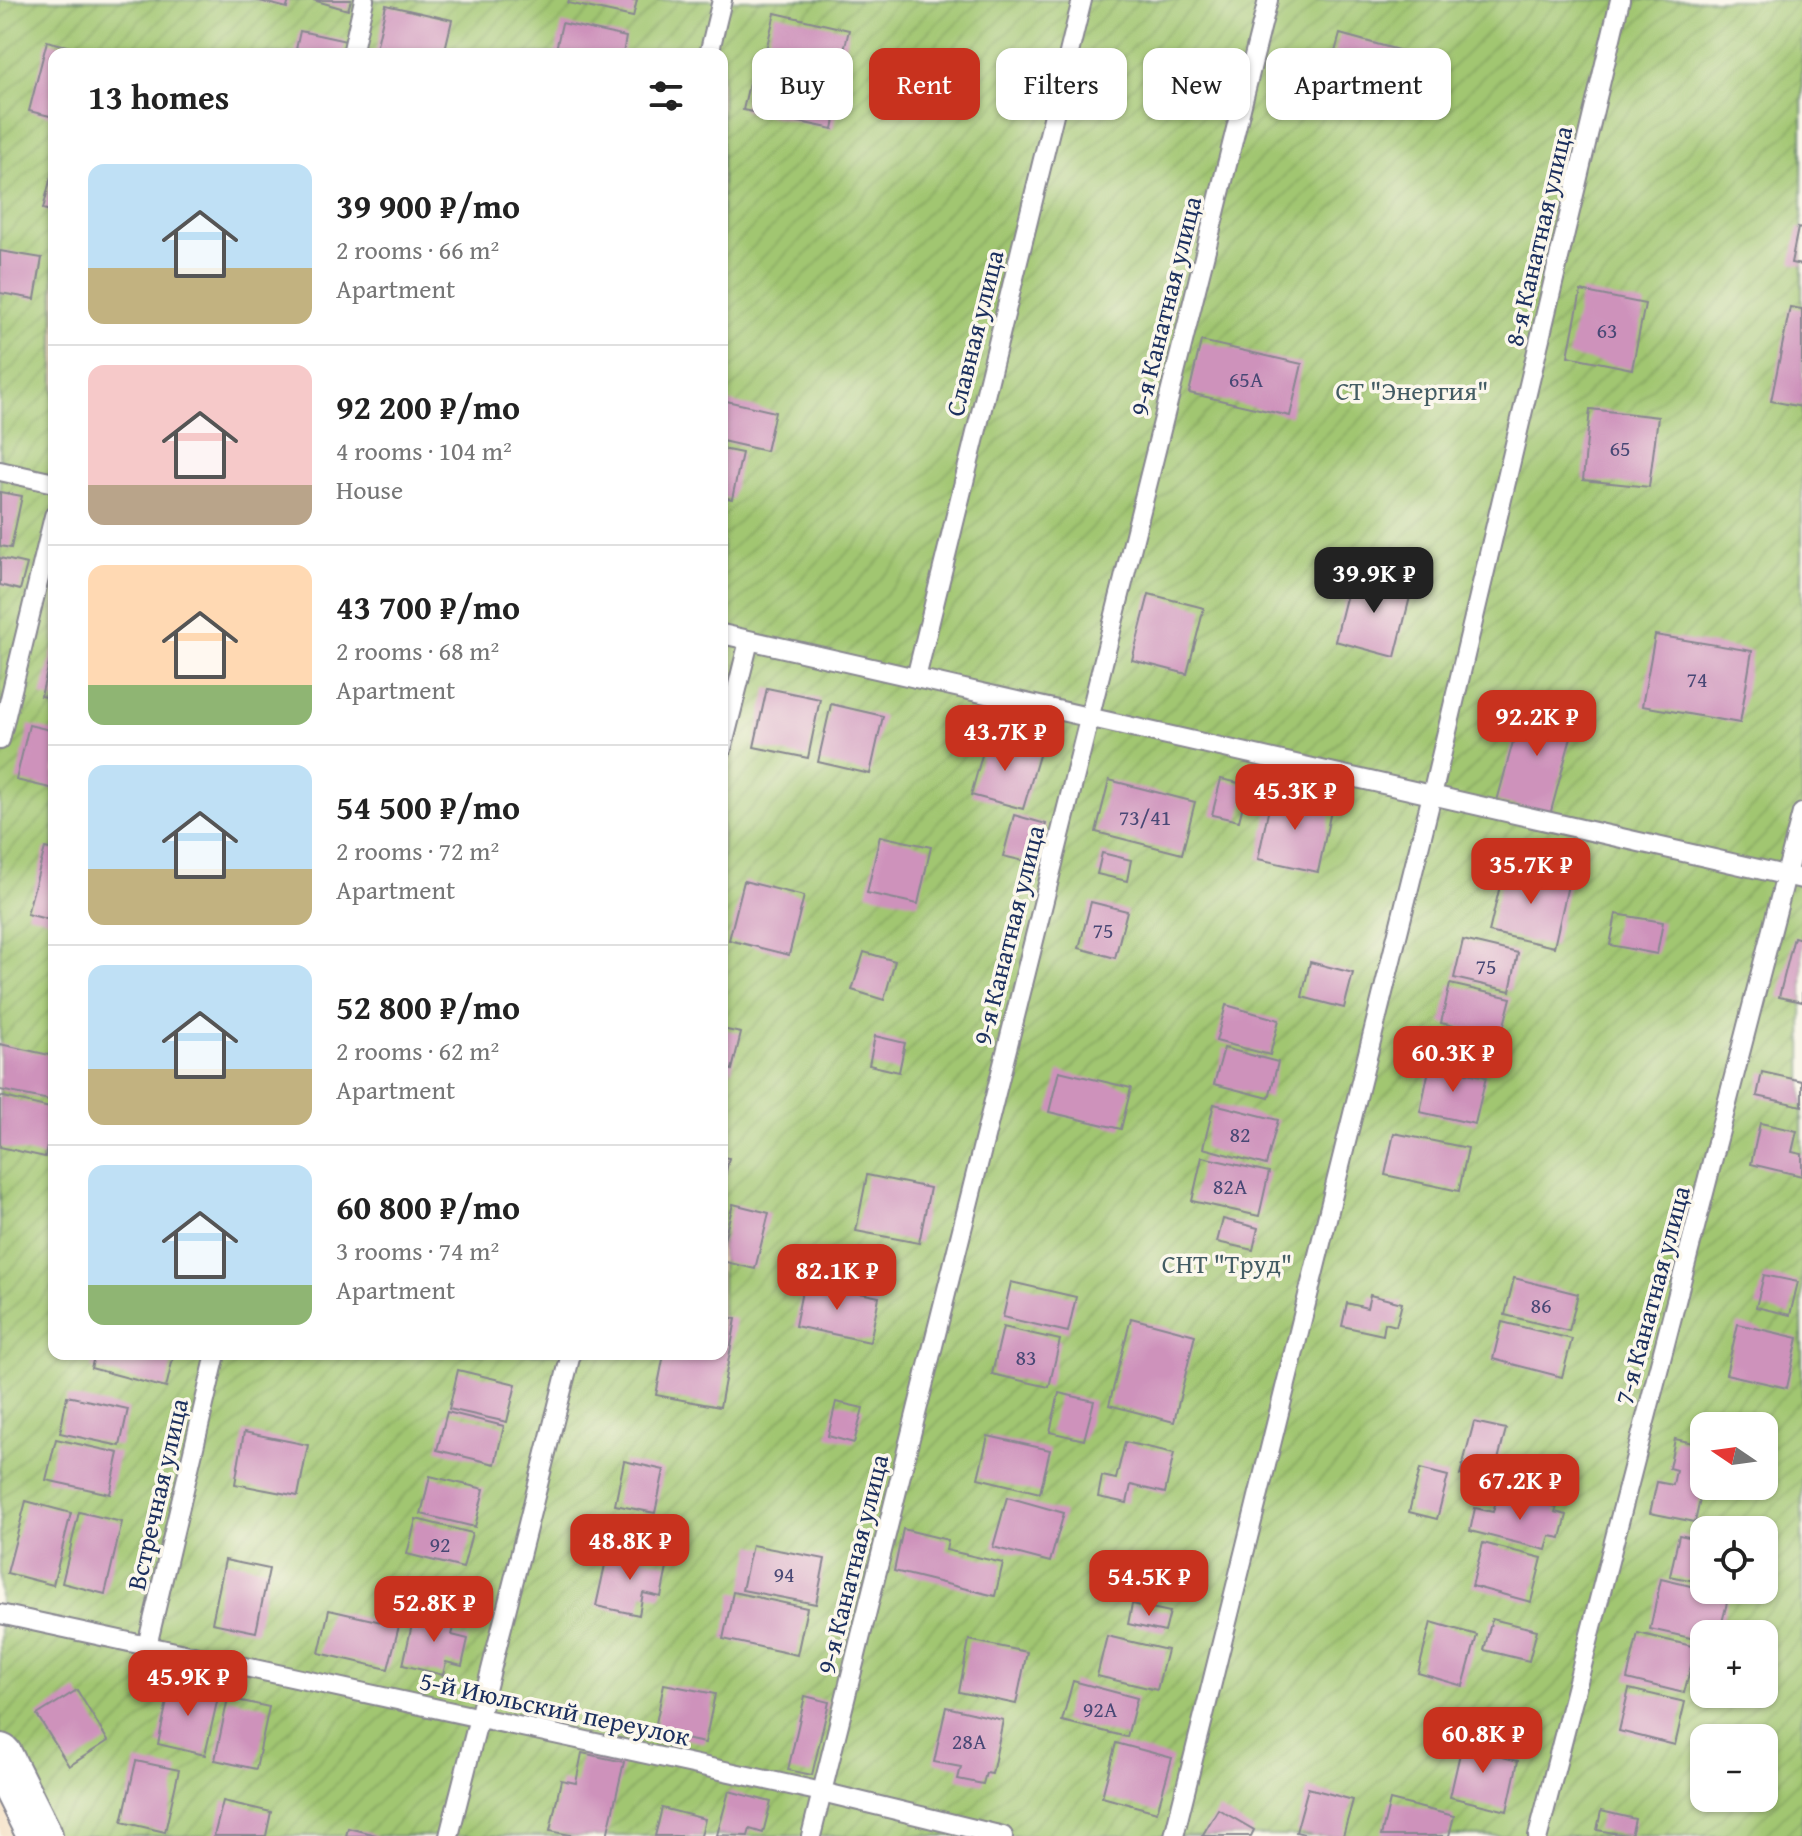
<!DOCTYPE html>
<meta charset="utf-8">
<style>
body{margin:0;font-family:"Gentium Book Plus",serif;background:#f6f6f6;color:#222;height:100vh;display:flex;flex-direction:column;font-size:30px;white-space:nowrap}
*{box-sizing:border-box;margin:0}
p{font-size:26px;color:#767676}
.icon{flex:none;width:44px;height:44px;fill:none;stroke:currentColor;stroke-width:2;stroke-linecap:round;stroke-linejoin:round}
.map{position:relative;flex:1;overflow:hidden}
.sheet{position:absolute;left:48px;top:48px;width:680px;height:1312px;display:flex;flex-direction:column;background:#fff;border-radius:16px;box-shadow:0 2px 6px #0004}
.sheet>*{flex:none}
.top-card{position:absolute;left:752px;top:48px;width:760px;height:72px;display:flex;gap:16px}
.needle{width:52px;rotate:283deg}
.controls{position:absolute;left:1690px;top:1412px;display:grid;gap:16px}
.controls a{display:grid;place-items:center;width:88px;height:88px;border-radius:16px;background:#fff;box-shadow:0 2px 6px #0004;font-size:40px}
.price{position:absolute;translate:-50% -68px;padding:0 18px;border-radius:16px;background:#c8321e;color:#fff;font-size:26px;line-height:52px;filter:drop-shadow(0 2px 4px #0008)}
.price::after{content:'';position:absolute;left:50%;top:48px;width:24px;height:18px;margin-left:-12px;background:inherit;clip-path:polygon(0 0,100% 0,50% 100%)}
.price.current{background:#222;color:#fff}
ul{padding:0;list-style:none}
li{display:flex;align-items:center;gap:24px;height:200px;padding:0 40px}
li+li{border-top:2px solid #e0e0e0}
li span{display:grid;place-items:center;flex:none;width:224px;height:160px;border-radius:16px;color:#555}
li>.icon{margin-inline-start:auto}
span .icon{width:96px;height:96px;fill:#fffc;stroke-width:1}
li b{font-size:34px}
h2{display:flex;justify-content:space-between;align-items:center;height:96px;padding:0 40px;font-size:34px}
.tag{padding:0 28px;border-radius:16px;background:#fff;box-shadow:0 2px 6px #0004;font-size:28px;line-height:72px}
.tag.current{background:#c8321e;color:#fff}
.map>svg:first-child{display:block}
.garden{fill:url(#garden-furrows);stroke:#5e7a68;stroke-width:2;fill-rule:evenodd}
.building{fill:#ce92bb}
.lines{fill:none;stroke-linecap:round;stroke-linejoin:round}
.service-casing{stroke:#888790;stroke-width:22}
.tertiary-casing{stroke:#888790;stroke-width:48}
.service{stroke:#fff;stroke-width:18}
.tertiary{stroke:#fff;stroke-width:44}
.labels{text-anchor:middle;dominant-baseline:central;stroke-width:7;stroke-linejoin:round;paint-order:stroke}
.number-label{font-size:22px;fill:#484875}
.street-label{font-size:26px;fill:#1b2f5e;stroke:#fbf7ec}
.park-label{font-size:26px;fill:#435c64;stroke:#fbf7ec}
</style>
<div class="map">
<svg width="1802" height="1836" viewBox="0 0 1802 1836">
<defs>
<pattern id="garden-furrows" width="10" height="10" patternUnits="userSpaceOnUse" patternTransform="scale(2)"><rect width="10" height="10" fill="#a1c671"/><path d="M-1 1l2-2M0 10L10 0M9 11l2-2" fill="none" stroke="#8aaa64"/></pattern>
</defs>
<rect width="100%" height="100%" fill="#fbf7ec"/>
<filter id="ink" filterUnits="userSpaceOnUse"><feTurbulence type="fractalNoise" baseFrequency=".0125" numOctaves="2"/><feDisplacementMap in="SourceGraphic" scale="16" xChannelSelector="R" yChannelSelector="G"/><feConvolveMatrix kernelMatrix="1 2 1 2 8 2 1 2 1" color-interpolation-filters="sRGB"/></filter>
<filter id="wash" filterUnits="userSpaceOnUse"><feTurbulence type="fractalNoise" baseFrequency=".006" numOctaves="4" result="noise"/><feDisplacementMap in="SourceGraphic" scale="32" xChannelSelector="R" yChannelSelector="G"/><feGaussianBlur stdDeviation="1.8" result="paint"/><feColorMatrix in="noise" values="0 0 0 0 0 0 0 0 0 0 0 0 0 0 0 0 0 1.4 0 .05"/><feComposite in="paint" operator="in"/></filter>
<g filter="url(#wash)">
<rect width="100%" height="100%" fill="#f4dfc3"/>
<path class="garden" d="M0,0H1802V1836H47L0,1744ZM54,54H722V1354H54ZM1704,1426H1764V1486H1704ZM1704,1530H1764V1590H1704ZM1704,1634H1764V1694H1704ZM1704,1738H1764V1798H1704Z"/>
<g id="blocks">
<g class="building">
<path d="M256,0H289L287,8Z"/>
<path d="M313,0H351L348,10Z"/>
<path d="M569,0H637L633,17L568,3Z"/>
<path d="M386,5L452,20L444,54H375Z"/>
<path d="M775,13L849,30L838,75L764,58Z"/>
<path d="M562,23L626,37L623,54H555Z"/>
<path d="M300,31L346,41L343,54H295Z"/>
<path d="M1340,34L1402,51L1390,94L1328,77Z"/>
<path d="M47,41L94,53L54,54V117L29,111Z"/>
<path d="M753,66L842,85L833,129L743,110Z"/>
<path d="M53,168H54V212L43,209Z"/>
<path d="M1798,228L1802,229V265L1791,263Z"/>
<path d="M0,251L42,258L35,299L0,293Z"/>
<path d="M1581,291L1645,304L1632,369L1568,356Z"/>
<path d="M1790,307L1802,309V407L1771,401Z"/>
<path d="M1201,341L1302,364L1290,416L1189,393Z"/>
<path d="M722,400L775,412L766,451L722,441Z"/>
<path d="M1590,409L1658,417L1649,487L1583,480Z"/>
<path d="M722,449L742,453L732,499L722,497Z"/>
<path d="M0,492L22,496L11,548L0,546Z"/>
<path d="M0,558L27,564L20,590L0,585Z"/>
<path d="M1352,574L1412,589L1395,657L1335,641Z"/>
<path d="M1149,594L1204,608L1187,674L1132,660Z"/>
<path d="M1655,635L1752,651L1740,723L1642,706Z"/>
<path d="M53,648H54V699L41,696Z"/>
<path d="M767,688L820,699L808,758L754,747Z"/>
<path d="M1524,701L1577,715L1550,815L1497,801Z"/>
<path d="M831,704L883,716L870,774L818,762Z"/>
<path d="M29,725L54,731V789L16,780Z"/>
<path d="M987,737L1040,752L1023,809L971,795Z"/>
<path d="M1221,779L1248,785L1239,821L1212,815Z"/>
<path d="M1109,780L1195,802L1182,854L1096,832Z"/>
<path d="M1272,793L1332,806L1318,872L1258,859Z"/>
<path d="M1014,815L1046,824L1036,864L1003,856Z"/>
<path d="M880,836L931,847L918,904L867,893Z"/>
<path d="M45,848L54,850V921L27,914Z"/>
<path d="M1102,853L1131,860L1127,881L1097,874Z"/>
<path d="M1549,867L1571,872L1554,947L1489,932L1504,869L1546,878Z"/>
<path d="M744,881L804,896L789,955L729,940Z"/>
<path d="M1091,902L1127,911L1115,958L1079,948Z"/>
<path d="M1616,914L1663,922L1657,954L1610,945Z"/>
<path d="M1794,937L1802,939V1002L1779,997Z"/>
<path d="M1463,940L1518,953L1510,991L1454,978Z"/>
<path d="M864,952L895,961L884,1000L852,990Z"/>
<path d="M1310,962L1353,973L1344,1008L1302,997Z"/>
<path d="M1450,984L1511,998L1501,1037L1441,1023Z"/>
<path d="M1226,1005L1279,1020L1270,1055L1216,1041Z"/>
<path d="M722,1029L741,1033L732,1070L722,1068Z"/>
<path d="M875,1036L905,1043L899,1072L869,1065Z"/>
<path d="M0,1044L54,1056V1101L0,1090Z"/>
<path d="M1224,1048L1278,1062L1269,1098L1214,1084Z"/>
<path d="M1430,1065L1486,1077L1475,1124L1420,1112Z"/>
<path d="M1059,1071L1131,1088L1121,1129L1049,1112Z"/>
<path d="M1762,1072L1802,1081V1106L1757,1096Z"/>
<path d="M0,1096L54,1109L45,1157L0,1147Z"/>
<path d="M1214,1104L1278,1120L1266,1165L1203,1148Z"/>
<path d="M1760,1123L1797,1131L1792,1152L1802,1154V1176L1751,1164Z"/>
<path d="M1394,1133L1468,1148L1459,1191L1385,1175Z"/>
<path d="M722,1157L729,1158L723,1185H722Z"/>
<path d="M1202,1157L1269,1172L1259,1216L1192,1201Z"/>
<path d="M867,1175L930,1188L919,1243L856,1231Z"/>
<path d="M733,1204L769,1213L755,1269L722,1261V1248Z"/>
<path d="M1223,1219L1258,1228L1253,1250L1217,1242Z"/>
<path d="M1764,1275L1798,1282L1790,1315L1756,1307Z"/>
<path d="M1514,1278L1578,1294L1569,1331L1505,1315Z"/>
<path d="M804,1281L879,1297L870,1342L795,1326Z"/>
<path d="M1011,1282L1076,1297L1068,1332L1003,1317Z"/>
<path d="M1370,1295L1402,1303L1396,1326L1385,1323L1383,1335L1342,1326L1347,1303L1367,1308Z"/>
<path d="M722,1316L736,1319L720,1407L656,1395L664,1354H722Z"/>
<path d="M1131,1318L1195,1335L1174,1422L1109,1405Z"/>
<path d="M1502,1322L1572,1339L1562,1377L1493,1359Z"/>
<path d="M1738,1324L1798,1338L1787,1388L1726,1374Z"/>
<path d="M1003,1327L1060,1340L1049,1387L992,1374Z"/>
<path d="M95,1354H174L166,1388L91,1368Z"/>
<path d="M458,1370L516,1384L507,1422L449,1409Z"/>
<path d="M1059,1393L1094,1401L1084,1440L1050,1432Z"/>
<path d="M67,1396L128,1409L120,1446L60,1433Z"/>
<path d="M836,1402L863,1408L854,1443L828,1436Z"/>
<path d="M447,1412L504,1426L495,1464L437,1450Z"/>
<path d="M1474,1422L1506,1429L1492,1483L1460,1475Z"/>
<path d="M244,1432L308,1445L298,1496L235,1484Z"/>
<path d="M988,1436L1050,1450L1040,1493L978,1478Z"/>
<path d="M56,1439L119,1453L110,1494L46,1480Z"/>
<path d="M1675,1439L1698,1444L1694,1467L1704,1470V1482L1695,1522L1650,1513L1657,1482L1673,1485L1676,1470L1669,1468Z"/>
<path d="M1125,1442L1174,1453L1165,1493L1131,1485L1127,1503L1098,1497L1102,1476L1116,1479Z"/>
<path d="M624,1461L664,1470L655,1513L615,1505Z"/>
<path d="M1420,1469L1448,1476L1437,1519L1409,1512Z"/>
<path d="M430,1476L484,1489L475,1527L421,1514Z"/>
<path d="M1498,1493L1557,1507L1555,1512L1567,1515L1561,1538L1550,1536L1546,1550L1470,1531L1475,1508L1493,1512Z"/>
<path d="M1007,1497L1064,1513L1050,1562L993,1547Z"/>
<path d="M26,1501L71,1513L53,1585L7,1573Z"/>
<path d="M79,1512L122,1522L105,1594L62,1583Z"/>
<path d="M416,1519L472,1533L463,1568L407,1554Z"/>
<path d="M903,1529L948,1540L946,1550L1003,1563L995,1596L894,1571Z"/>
<path d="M1679,1535L1704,1540V1583L1670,1576Z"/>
<path d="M1483,1543L1542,1558L1531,1602L1472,1586Z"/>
<path d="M752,1545L825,1559L816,1604L742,1590Z"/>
<path d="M608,1551L668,1563L661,1597L643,1593L639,1615L596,1606Z"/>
<path d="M225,1560L269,1569L256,1632L212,1623Z"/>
<path d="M1661,1579L1729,1595L1719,1634H1704V1641L1650,1629Z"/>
<path d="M733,1592L807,1608L797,1655L723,1639Z"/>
<path d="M1132,1604L1170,1612L1165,1632L1128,1624Z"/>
<path d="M329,1610L399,1626L388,1669L319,1653Z"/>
<path d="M415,1611L456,1620L452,1635L468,1639L462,1666L446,1662L443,1675L403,1665Z"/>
<path d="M1492,1619L1537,1630L1529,1661L1484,1650Z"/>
<path d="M1431,1622L1477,1635L1463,1686L1418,1673Z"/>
<path d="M1638,1633L1696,1647L1684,1693L1627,1679Z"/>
<path d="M1107,1636L1167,1650L1157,1690L1097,1676Z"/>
<path d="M969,1640L1027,1652L1016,1704L959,1692Z"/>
<path d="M1073,1681L1137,1698L1127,1737L1062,1721Z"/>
<path d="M171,1682L219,1693L205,1755L158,1744Z"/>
<path d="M664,1684L715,1694L705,1743L654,1733Z"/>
<path d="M1629,1689L1685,1702L1675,1745L1619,1731Z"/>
<path d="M77,1690L108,1741L69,1766L37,1715Z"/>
<path d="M805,1696L829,1702L812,1775L788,1770Z"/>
<path d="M228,1698L269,1707L256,1769L215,1760Z"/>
<path d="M946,1707L1003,1720L992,1774L986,1773L983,1784L958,1779L961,1767L934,1762Z"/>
<path d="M1464,1736L1494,1743L1491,1754L1518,1761L1507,1811L1450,1797Z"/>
<path d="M1116,1743L1172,1758L1157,1812L1102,1797Z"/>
<path d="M582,1753L624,1762L607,1836H575L550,1831L561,1780L576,1783Z"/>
<path d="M136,1761L179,1770L165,1832L122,1822Z"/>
<path d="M1308,1788L1353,1800L1343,1836H1312L1296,1832Z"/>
<path d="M729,1791L771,1802L763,1833L750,1829L748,1836L717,1835Z"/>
<path d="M1390,1800L1454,1816L1449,1836H1381Z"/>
<path d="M223,1801L271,1812L266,1836H214Z"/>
<path d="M662,1808L705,1819L701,1836H655Z"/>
<path d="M1218,1809L1254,1830L1251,1836H1202Z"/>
<path d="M1601,1811L1635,1819L1631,1836L1597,1830Z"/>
<path d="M348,1828L376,1835V1836H346Z"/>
</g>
</g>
</g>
<g filter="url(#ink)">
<use href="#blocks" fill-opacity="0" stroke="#888790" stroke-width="2"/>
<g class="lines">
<g class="service-casing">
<g id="service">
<path d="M352,54L364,0"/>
<path d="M709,54L722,0"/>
<path d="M0,471L54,483"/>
<path d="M722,634L1802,879"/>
<path d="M916,678L1082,0"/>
<path d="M0,740L54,516"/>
<path d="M722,749L749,641"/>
<path d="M0,1614L822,1792L1003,1836"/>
<path d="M147,1646L216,1354"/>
<path d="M449,1836L571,1354"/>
<path d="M811,1836L1268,0"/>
<path d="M1174,1836L1432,795L1620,0"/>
<path d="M1538,1836L1802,813"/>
</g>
</g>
<g class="tertiary-casing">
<path id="tertiary" d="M0,1756L40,1836"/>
</g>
<use href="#service" class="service"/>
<use href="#tertiary" class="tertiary"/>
</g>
</g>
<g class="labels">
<g class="number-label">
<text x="1607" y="330">63</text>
<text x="1246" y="379">65А</text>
<text x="1620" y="448">65</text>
<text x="1697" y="679">74</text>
<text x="1145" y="817">73/41</text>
<text x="1103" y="930">75</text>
<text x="1486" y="966">75</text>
<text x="1240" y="1134">82</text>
<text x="1230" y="1186">82А</text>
<text x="1541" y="1305">86</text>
<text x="1026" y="1357">83</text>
<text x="440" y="1544">92</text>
<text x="784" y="1574">94</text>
<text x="1100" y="1709">92А</text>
<text x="969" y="1741">28А</text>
</g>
<g class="street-label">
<text transform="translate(1538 236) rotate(-77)">8-я Канатная улица</text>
<text transform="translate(1165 306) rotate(-76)">9-я Канатная улица</text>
<text transform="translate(974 333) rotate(-76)">Славная улица</text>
<text transform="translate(1008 935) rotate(-76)">9-я Канатная улица</text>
<text transform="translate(1652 1295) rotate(-75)">7-я Канатная улица</text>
<text transform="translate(157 1494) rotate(-77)">Встречная улица</text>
<text transform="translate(852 1564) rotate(-76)">9-я Канатная улица</text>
<text transform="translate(555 1708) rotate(12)">5-й Июльский переулок</text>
</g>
<g class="park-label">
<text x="1412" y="390">СТ "Энергия"</text>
<text x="1227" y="1263">СНТ "Труд"</text>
</g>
</g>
</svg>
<div class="controls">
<a><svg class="needle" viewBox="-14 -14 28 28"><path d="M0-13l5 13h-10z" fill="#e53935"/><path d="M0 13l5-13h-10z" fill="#767676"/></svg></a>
<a><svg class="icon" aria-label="locate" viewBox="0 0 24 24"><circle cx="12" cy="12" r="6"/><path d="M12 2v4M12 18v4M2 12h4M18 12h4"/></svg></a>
<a>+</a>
<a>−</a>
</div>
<b class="price current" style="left:1374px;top:615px">39.9K ₽</b>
<b class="price" style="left:1537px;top:758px">92.2K ₽</b>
<b class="price" style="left:1005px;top:773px">43.7K ₽</b>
<b class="price" style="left:1295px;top:832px">45.3K ₽</b>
<b class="price" style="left:1531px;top:906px">35.7K ₽</b>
<b class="price" style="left:1453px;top:1094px">60.3K ₽</b>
<b class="price" style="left:837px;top:1312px">82.1K ₽</b>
<b class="price" style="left:1520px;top:1522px">67.2K ₽</b>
<b class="price" style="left:630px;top:1582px">48.8K ₽</b>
<b class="price" style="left:1149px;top:1618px">54.5K ₽</b>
<b class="price" style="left:434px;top:1644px">52.8K ₽</b>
<b class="price" style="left:188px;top:1718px">45.9K ₽</b>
<b class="price" style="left:1483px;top:1775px">60.8K ₽</b>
<div class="top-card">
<a class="tag">Buy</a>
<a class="tag current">Rent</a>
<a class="tag">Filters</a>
<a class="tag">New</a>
<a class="tag">Apartment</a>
</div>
<section class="sheet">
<h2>13 homes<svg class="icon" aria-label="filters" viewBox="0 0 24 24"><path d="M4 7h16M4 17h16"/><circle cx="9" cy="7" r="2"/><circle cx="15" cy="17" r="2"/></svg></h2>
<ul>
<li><span style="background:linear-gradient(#bfe0f5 65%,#c2b280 0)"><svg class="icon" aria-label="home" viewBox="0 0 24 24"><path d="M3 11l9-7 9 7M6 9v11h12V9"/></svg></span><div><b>39 900 ₽/mo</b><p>2 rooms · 66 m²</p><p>Apartment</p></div></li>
<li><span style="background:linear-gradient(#f6c9c9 75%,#b9a48a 0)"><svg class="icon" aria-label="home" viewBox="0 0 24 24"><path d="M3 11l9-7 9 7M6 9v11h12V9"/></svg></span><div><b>92 200 ₽/mo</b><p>4 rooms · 104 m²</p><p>House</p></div></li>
<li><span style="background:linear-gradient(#ffd9b3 75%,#8fb573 0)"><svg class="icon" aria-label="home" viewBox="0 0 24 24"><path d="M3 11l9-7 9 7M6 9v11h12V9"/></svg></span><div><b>43 700 ₽/mo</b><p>2 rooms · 68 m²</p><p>Apartment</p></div></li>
<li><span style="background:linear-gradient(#bfe0f5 65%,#c2b280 0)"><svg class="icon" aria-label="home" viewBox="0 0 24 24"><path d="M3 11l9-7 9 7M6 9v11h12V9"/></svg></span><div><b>54 500 ₽/mo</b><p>2 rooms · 72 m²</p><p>Apartment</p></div></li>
<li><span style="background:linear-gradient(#bfe0f5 65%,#c2b280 0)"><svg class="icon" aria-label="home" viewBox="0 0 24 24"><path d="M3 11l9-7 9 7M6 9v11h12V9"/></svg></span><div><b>52 800 ₽/mo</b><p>2 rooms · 62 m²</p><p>Apartment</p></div></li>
<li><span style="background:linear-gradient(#bfe0f5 75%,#8fb573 0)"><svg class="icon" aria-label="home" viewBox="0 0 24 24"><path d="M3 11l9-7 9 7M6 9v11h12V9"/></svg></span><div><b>60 800 ₽/mo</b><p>3 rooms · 74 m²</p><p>Apartment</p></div></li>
</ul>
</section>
</div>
